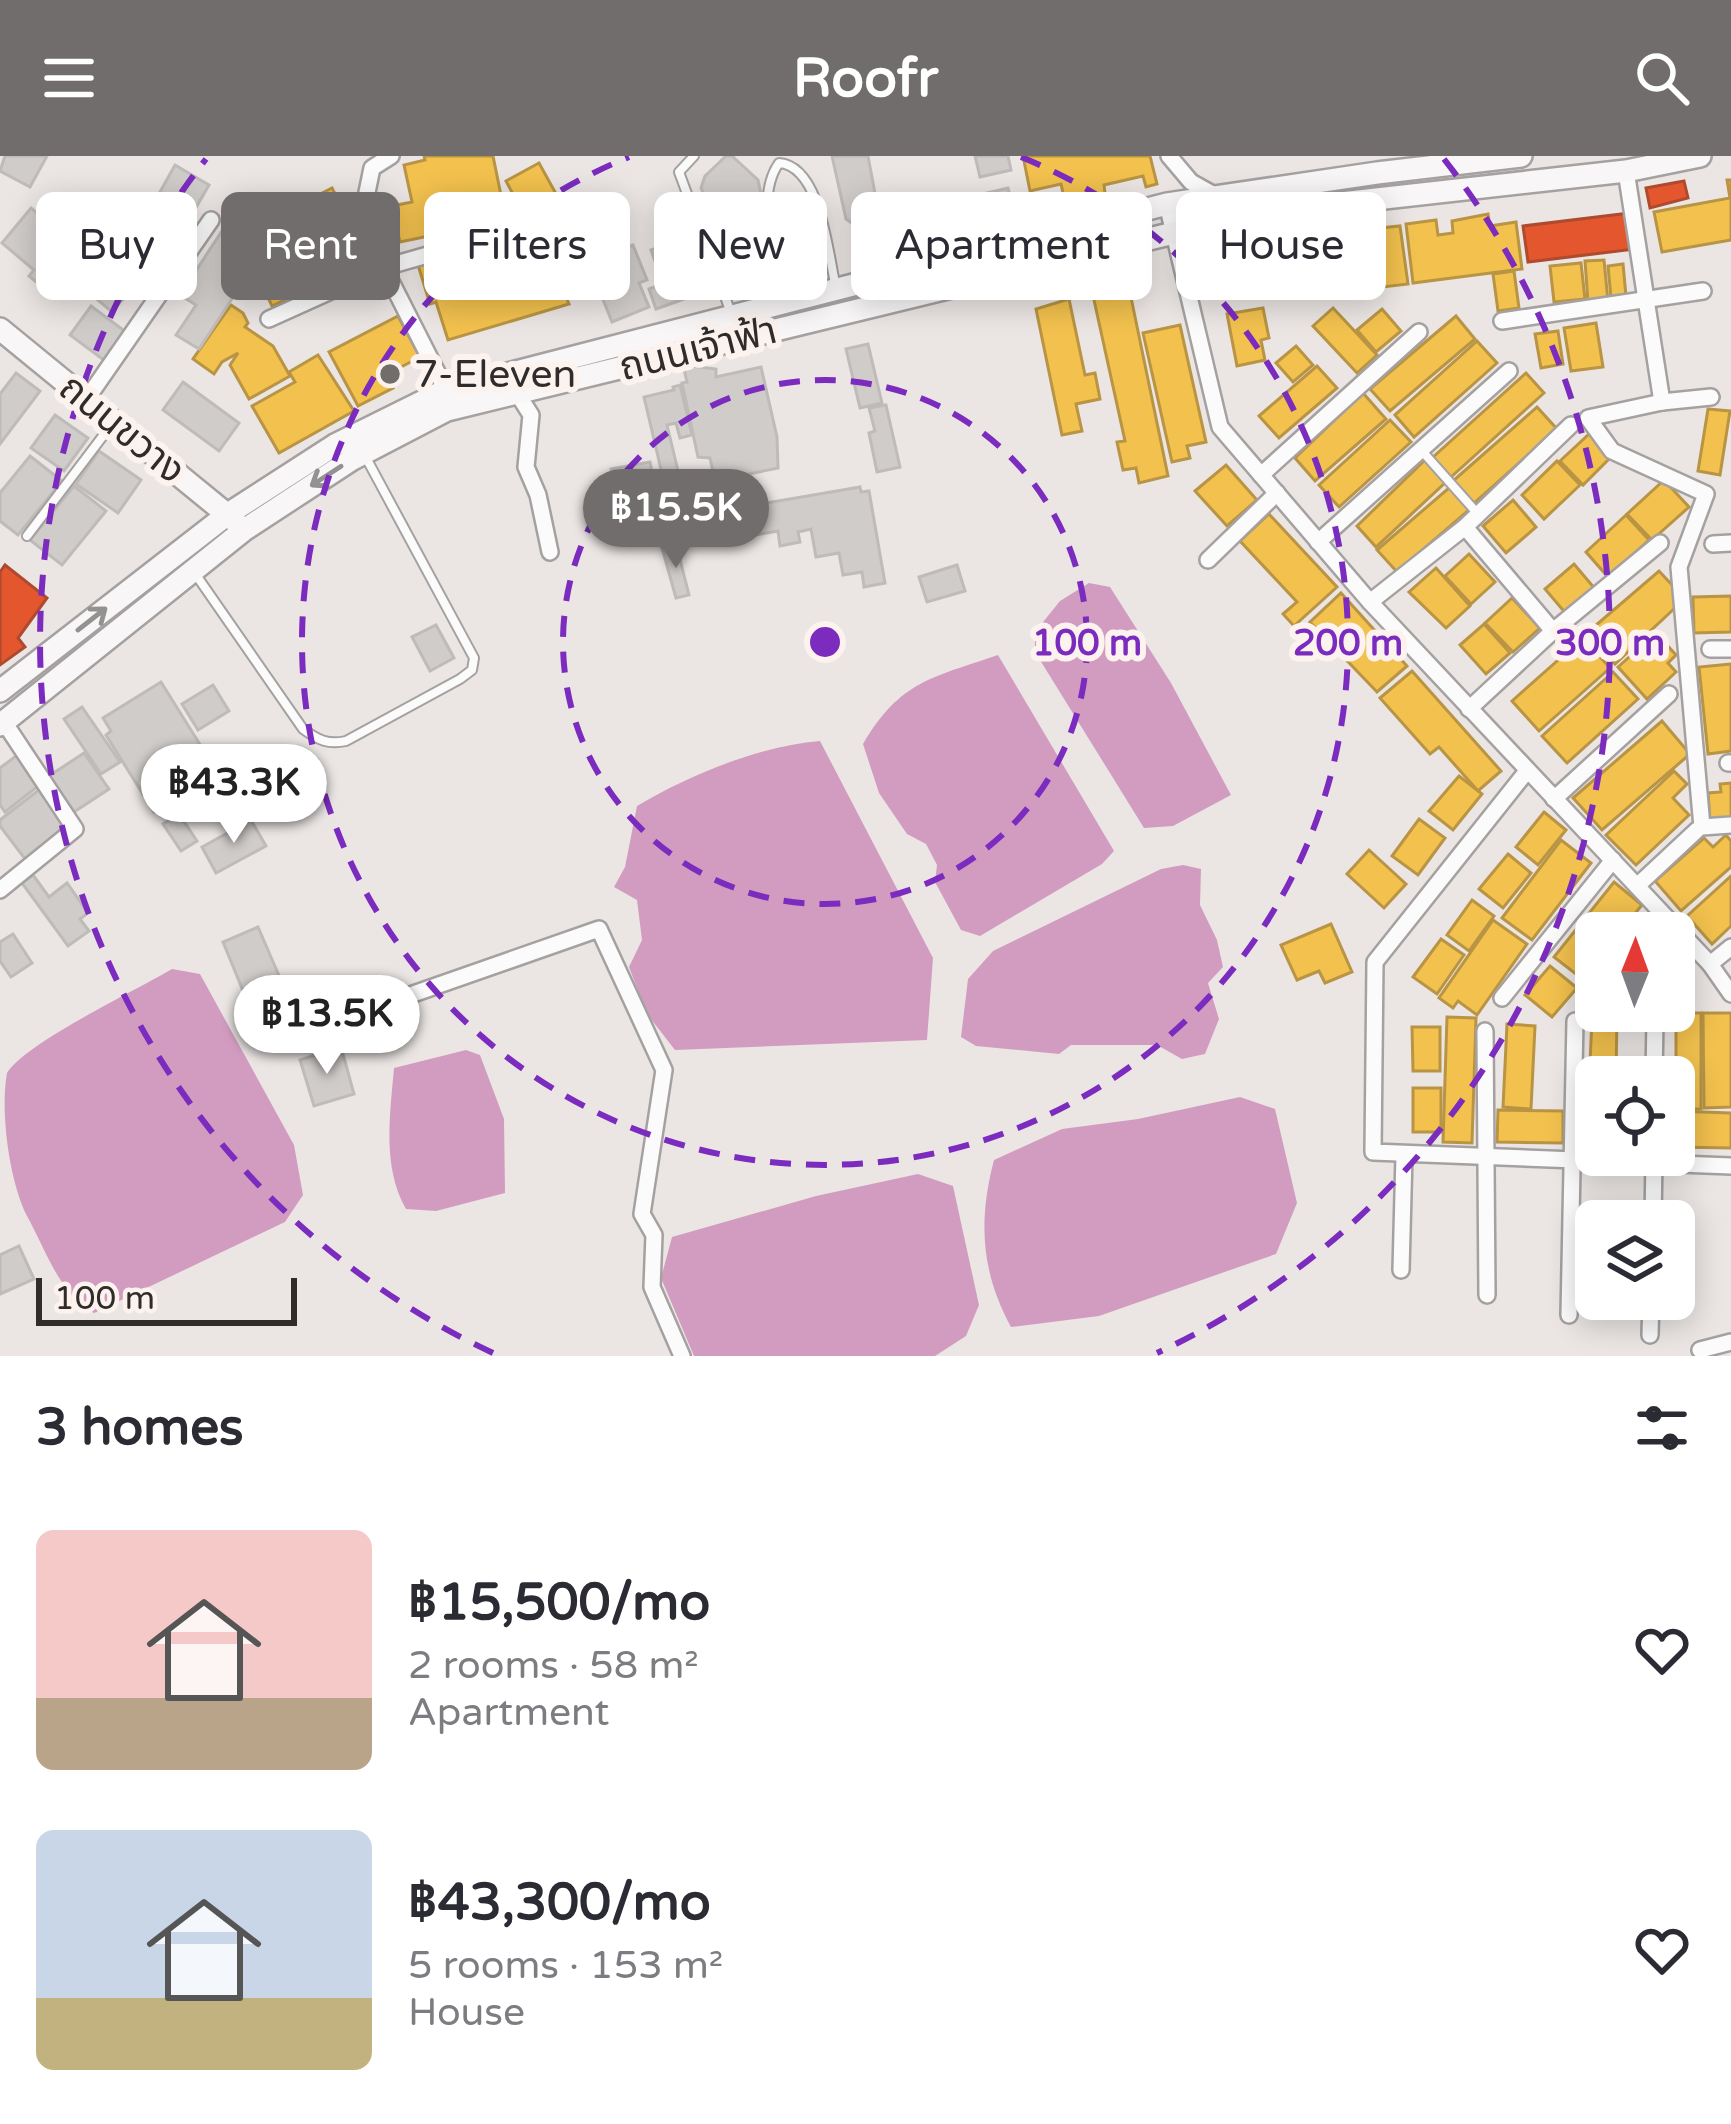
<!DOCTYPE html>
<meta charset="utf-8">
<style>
body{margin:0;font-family:"Varela Round","Noto Sans Thai",sans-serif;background:#f7f7f7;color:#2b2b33;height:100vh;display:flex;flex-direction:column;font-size:45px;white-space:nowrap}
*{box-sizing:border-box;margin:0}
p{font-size:39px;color:#7c7c81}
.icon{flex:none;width:66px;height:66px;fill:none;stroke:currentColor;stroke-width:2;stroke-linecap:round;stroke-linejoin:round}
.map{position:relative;height:1200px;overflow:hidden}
.panel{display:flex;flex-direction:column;background:#fff;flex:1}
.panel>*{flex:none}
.banner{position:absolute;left:36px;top:36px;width:1659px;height:108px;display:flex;gap:24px}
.needle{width:78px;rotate:1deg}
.tools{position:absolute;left:1575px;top:756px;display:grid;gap:24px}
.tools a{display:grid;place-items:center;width:120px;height:120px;border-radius:18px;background:#fff;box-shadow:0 6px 30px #0003;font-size:60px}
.scale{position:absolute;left:36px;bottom:30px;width:261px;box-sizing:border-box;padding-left:12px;border:6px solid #302c2b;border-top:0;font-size:33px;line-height:42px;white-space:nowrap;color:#302c2b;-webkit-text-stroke:9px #fcf2ee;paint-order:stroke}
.price{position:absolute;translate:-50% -102px;padding:0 27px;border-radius:42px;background:#fff;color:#222;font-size:39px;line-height:78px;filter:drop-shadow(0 3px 6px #0008)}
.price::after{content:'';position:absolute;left:50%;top:72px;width:36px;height:27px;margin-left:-18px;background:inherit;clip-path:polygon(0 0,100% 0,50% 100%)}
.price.active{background:#716d6c;color:#fff}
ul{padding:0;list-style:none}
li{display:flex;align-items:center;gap:36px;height:300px;padding:0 36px}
li span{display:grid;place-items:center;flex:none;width:336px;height:240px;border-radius:18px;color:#555}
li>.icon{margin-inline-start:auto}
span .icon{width:144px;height:144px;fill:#fffc;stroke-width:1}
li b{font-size:51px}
h2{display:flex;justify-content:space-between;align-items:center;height:144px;padding:0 36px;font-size:51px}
.tag{padding:0 42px;border-radius:18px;background:#fff;box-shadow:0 6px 30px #0003;font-size:42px;line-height:108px}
.tag.active{background:#716d6c;color:#fff}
header{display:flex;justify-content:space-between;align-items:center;height:156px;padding:0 36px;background:#716d6c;color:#fff;font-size:54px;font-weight:700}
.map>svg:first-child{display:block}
.water{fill:#d29cc1}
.homes{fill:#f2c14e;stroke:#b89444;stroke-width:3}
.shops{fill:#e4572e;stroke:#ae4a2d;stroke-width:3}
.building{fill:#d0ccca;stroke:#bebbb9;stroke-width:3}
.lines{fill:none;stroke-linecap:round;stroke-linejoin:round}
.service-casing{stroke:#a5a1a0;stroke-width:12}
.minor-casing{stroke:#a5a1a0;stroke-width:20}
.secondary-casing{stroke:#a5a1a0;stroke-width:26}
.service{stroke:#fcfbfb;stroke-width:8}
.minor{stroke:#fcfbfb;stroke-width:15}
.secondary{stroke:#f9f6f7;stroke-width:21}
.oneway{stroke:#949191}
.ring{fill:none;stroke:#7b2cbf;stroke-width:6;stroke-dasharray:21 15}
.poi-dot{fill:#716d6c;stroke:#fcf2ee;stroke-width:4.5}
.labels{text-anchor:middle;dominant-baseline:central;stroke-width:12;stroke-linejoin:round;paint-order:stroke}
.street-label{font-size:39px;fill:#302c2b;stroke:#fcf2ee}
.poi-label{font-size:39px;fill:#302c2b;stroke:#fcf2ee;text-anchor:start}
.centre{fill:#7b2cbf;stroke:#fcf2ee;stroke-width:6}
.ring-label{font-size:36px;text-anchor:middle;font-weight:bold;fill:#7b2cbf;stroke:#fcf2ee;stroke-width:12;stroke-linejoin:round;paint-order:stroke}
</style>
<header><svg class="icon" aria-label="menu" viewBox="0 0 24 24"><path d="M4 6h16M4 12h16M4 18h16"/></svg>Roofr<svg class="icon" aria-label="search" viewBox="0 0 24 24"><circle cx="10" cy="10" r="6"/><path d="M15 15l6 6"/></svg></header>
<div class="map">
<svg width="1731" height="1200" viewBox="0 0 1731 1200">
<rect width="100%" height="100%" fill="#ebe6e4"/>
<g class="water">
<path d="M1089,427L1110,431L1171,527L1231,639L1173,670L1144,672L1035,496V476L1060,445Z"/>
<path d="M998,499L1114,695L1102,708L980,780L961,774L935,726L937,709L926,688L907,678L879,637L863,588C901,524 932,522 998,499Z"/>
<path d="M820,585L933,802L927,884L675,894L647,858L629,811L642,784L637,744L614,731L625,711L637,650C689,619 759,590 820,585Z"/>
<path d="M1183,709L1201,713L1200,749L1217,784L1223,811L1208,827L1219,863L1205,898L1182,903L1157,889H1071L1059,898L976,890L961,881L968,823L993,795L1161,713Z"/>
<path d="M172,813L200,818L294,989L303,1039L285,1066L94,1157C59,1138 46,1094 27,1060C9,1024 0,955 7,917C25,887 137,834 172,813Z"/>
<path d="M466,894L480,899L504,963L505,1037L436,1055L406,1053C382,1011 390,959 394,912Z"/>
<path d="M1240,941L1275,953L1297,1047L1276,1098L1099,1160L1011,1171C981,1116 978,1065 994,1004L1062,973L1138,963Z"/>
<path d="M918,1018L953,1030L979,1149L966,1180L935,1200H694L661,1122L672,1081L816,1040Z"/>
</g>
<g class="homes">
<path d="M424,0H493L506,64L400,86L392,50L412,46L404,9L425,4Z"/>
<path d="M1023,0H1150L1157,28L1146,31L1143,20L1104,29L1105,37L1065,46L1061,28L1030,35Z"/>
<path d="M539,7L560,45L525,61L506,25Z"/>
<path d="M1727,24H1731V84L1662,96L1654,56L1730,42Z"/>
<path d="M332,32L347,61L305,81L299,70L313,63L305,46Z"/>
<path d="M1488,58L1490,70L1516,66L1522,113L1413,127L1406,68L1436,64L1438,79L1453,77L1452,65Z"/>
<path d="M351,68L369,103L272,150L255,114Z"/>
<path d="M1400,70L1408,128L1305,140L1298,80Z"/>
<path d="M523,77L535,116L553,110L569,148L448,184L436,146L430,148L418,109Z"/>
<path d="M1604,104L1608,145L1588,146L1585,105Z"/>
<path d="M1581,107L1585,143L1554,146L1550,110Z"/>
<path d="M1623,108L1626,140L1611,142L1608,110Z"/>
<path d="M1514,115L1519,152L1498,155L1493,118Z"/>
<path d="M1128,127L1168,320L1139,327L1136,312L1123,314L1117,286L1125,285L1092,135Z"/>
<path d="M1069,143L1085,219L1095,217L1100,243L1076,248L1082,275L1062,279L1036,153Z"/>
<path d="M231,149L243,157L248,167L245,171L273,190L290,220L249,243L230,209L238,197L222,206L214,218L193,203Z"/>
<path d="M1263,152L1269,182L1261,184L1265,204L1237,210L1227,158Z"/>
<path d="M1333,152L1377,199L1357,217L1313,170Z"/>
<path d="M1382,153L1401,175L1376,196L1357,174Z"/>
<path d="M398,160L420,201L386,219L393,232L358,250L329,196Z"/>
<path d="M1456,160L1475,183L1390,255L1370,233Z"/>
<path d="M1596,167L1603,211L1571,215L1564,172Z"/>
<path d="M1180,169L1206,286L1187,290L1190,302L1172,306L1143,177Z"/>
<path d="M1558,175L1563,208L1541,212L1535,178Z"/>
<path d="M1477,185L1497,207L1414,281L1395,259Z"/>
<path d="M1296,190L1313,209L1293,226L1276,207Z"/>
<path d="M318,199L354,255L279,297L252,250L295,226L289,216Z"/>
<path d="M1317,210L1337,232L1279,282L1259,260Z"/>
<path d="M1526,217L1544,237L1450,322L1432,302Z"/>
<path d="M1363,237L1386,263L1315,325L1295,302Z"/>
<path d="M1537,251L1557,273L1473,348L1453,325Z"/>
<path d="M1708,253L1730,255L1720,319L1698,315Z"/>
<path d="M1390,264L1411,286L1339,351L1319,329Z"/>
<path d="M1589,278L1611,301L1583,329L1560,305Z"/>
<path d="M1425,304L1446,326L1376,391L1357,370Z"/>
<path d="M1557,305L1580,329L1544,363L1522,339Z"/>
<path d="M1226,309L1257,344L1227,370L1195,335Z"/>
<path d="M1664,324L1689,351L1652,384L1627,358Z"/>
<path d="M1450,331L1470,353L1397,416L1377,394Z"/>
<path d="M1513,344L1536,371L1506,397L1483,370Z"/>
<path d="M1269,358L1337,431L1294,470L1283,458L1297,446L1240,385Z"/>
<path d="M1626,359L1649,384L1608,421L1586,396Z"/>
<path d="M1469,398L1495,426L1471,448L1445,420Z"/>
<path d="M1574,408L1596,434L1567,459L1545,433Z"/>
<path d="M1436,412L1470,450L1446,472L1409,436Z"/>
<path d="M1659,415L1673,430L1677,450L1615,508L1588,476Z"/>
<path d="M1341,437L1407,510L1377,536L1310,466Z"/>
<path d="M1731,440V476L1694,477L1693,441Z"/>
<path d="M1512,442L1540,472L1513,496L1485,467Z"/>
<path d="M1484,468L1510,497L1486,518L1460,489Z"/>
<path d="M1656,477L1676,499L1668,507L1676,516L1647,543L1618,511Z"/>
<path d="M1583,482L1610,512L1539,575L1512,545Z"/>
<path d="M1731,508V595L1708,598L1699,511Z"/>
<path d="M1412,515L1501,615L1478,635L1439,591L1430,598L1380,542Z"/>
<path d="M1613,516L1638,543L1567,607L1542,580Z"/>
<path d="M1662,565L1690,598L1602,674L1573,642Z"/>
<path d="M1674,615L1687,628L1673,642L1689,659L1636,709L1606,679Z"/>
<path d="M1459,620L1482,638L1453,674L1429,655Z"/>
<path d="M1731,627V664L1710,665L1708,637L1721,636L1720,628Z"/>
<path d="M1544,656L1566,674L1538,709L1516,691Z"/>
<path d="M1419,663L1445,682L1418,719L1392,700Z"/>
<path d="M1726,679L1731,685V711L1681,755L1655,725L1704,682L1713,691Z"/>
<path d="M1561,684L1591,707L1532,784L1502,762Z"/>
<path d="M1369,694L1406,728L1384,752L1347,718Z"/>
<path d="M1508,698L1531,717L1503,752L1479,733Z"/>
<path d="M1731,720V770L1712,788L1687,760Z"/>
<path d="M1614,726L1642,749L1619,777H1596V804L1581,822L1554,801Z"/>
<path d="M1472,744L1494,760L1469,795L1447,779Z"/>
<path d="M1493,764L1527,788L1477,859L1458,845L1453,852L1439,842Z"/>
<path d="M1331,768L1352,816L1325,827L1319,815L1297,824L1281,789Z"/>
<path d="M1441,783L1464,799L1437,838L1413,821Z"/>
<path d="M1550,810L1577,832L1552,861L1525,839Z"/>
<rect x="1676" y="857" width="25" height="96"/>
<path d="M1703,857H1731V951L1704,952Z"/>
<path d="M1447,861L1476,862L1472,987L1443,986Z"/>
<path d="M1617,861L1616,921H1596V951H1588L1592,863Z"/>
<path d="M1507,868L1535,870L1531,953L1503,951Z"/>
<path d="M1412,871H1440V915H1413Z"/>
<rect x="1413" y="932" width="28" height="44"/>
<path d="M1498,954L1563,955V987L1497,986Z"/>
<path d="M1580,954L1596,955V990H1580Z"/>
<path d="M1674,955L1731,957V992L1674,991Z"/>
</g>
<g class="shops">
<path d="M1684,25L1688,42L1650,52L1646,32Z"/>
<path d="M1630,57L1635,93L1528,106L1523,70Z"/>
<path d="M5,409L47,442L18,482L25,491L0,509V416Z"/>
</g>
<g class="building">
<path d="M5,0H47L30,31L0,15Z"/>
<path d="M726,0H732L758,24L771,86L763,103L735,110L701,32L705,20Z"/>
<path d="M832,0H868L881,70L871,80L846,63Z"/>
<path d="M975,0H1008L1011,14L980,21Z"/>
<path d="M175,9L209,29L194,55L160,36Z"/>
<path d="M1008,32L1016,63L990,69L982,38Z"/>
<path d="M31,52L80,93L66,110L73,115L52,139L29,120L34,114L2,87Z"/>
<path d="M235,55L273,80L199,193L176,179L196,149L180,139Z"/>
<path d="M696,79L715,132L656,153L649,133L663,128L651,94Z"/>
<path d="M633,89L647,124L639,127L649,151L612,166L588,106Z"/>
<path d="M125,101L145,118L112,156L92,139Z"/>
<path d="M91,150L126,176L105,205L70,179Z"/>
<path d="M868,188L882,247L860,252L846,193Z"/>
<path d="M683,209L716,213V221L761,211L777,281L778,312L715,325L710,302L698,301L682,227L687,226Z"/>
<path d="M16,217L40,235L0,288V238Z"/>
<path d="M183,226L239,267L219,295L163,254Z"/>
<path d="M680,229L692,279L680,282L676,267L667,269L684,340L668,343L644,241L674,234L673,231Z"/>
<path d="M886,249L900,311L877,316L869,277L875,275L869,252Z"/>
<path d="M55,259L88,282L64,315L31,292Z"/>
<path d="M99,295L141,324L118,357L76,328Z"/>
<path d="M30,300L62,325L18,379L0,365V337Z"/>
<path d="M650,306L663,372L641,377L638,365L622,368L611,313Z"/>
<path d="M74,330L106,355L62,409L30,384Z"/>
<path d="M860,331L861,336L869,335L885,427L864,431L862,416L843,419L839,397L816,401L811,373L798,376L800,386L780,390L778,375L737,382L732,353Z"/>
<path d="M676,388L689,439L676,442L662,392Z"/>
<path d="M957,409L965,435L927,446L919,421Z"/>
<path d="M436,469L454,502L430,515L412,481Z"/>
<path d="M161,526L209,603L176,624L184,637L154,656L106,579L111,575L103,562Z"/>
<path d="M213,529L229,555L198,574L182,548Z"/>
<path d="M82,551L120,606L101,618L64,563Z"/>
<path d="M20,597L42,627L5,656L0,649V612Z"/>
<path d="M84,597L109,633L74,656L49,620Z"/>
<path d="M40,633L69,670L25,703L0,670V664Z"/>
<path d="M179,658L197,685L181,695L163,668Z"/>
<path d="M251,664L266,690L216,717L202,691Z"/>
<path d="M33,719L49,741L67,727L88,757L80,763L89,775L68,790L22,727Z"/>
<path d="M258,771L286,836L272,842L275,849L253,859L223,786Z"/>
<path d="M13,778L32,807L11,821L0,805V786Z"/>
<path d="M341,891L354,938L314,950L300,904Z"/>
<path d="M19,1090L34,1123L0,1138V1099Z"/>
</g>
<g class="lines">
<g class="service-casing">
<g id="service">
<path d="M694,0L679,16L731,157"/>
<path d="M783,144C776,103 754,42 779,7C821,10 828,97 836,132"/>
<path d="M1422,295L1478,358"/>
<path d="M27,380L112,268"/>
<path d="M194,416L303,573C318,584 328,589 346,585L460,523L472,514L474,502L364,298"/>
</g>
</g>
<g class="minor-casing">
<g id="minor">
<path d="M391,0L372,12L364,51L371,86L446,234"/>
<path d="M1169,0L1191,26L1216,40"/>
<path d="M1626,15L1662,246"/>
<path d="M1167,48L1220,271L1370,446L1710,808L1731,838"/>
<path d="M269,163L382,112L522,72"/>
<path d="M1502,165L1703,135"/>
<path d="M517,237L531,259L526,311L538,339L550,396"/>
<path d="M1711,241L1662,246L1588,262L1612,295L1706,338L1679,411L1702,671L1731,669"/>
<path d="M86,244L211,64"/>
<path d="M1261,319L1419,176"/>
<path d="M1465,371L1553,475"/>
<path d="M1318,386L1509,215"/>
<path d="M1713,388L1731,387"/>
<path d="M1208,404L1277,337"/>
<path d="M1370,446L1465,371L1571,269"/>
<path d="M1710,493H1731"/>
<path d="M1469,553L1553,475L1660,387"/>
<path d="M1728,607H1731"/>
<path d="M1527,615L1375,806L1373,996L1731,1010"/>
<path d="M1554,643L1669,538"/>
<path d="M1637,730L1697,674"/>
<path d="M0,734L75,673L4,566"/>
<path d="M1674,802L1688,786"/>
<path d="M1710,808L1731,791"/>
<path d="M1502,842L1613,704"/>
<path d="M330,867L599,773L664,914L642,1058L654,1079L652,1131L682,1200"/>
<path d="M1485,875L1487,1139"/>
<path d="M1654,921L1655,863"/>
<path d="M1653,1065L1654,1002"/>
<path d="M1401,1114L1404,999"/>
<path d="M1569,1159L1575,865"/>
<path d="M1650,1179L1651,1143"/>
<path d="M1700,1194L1731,1186"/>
</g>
</g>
<g class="secondary-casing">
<g id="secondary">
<path d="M0,173L235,365"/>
<path d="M0,535L228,358L335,289L446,234L1167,48L1377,17L1521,0"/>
<path d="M0,569L244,374L351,304L447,254L1260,56L1626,15L1700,0"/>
</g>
</g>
<use href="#service" class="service"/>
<use href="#minor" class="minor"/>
<use href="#secondary" class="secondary"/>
</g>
<defs><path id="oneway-shaft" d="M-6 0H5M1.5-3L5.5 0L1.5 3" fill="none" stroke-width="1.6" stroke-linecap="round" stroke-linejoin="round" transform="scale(3)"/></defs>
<g class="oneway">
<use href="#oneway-shaft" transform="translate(326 320) rotate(147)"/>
<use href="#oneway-shaft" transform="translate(92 463) rotate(-38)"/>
</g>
<g class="ring">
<circle cx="825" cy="486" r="262"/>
<path d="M1021 1A523 523 0 1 1 629 1"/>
<path d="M493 1197A785 785 0 0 1 206 3M1444 3A785 785 0 0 1 1157 1197"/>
</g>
<circle class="poi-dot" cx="390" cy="218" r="12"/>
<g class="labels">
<g class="street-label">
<text transform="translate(698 193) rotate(-14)">ถนนเจ้าฟ้า</text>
<text transform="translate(122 273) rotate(39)">ถนนขวาง</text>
</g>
<g class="poi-label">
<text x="414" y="218">7-Eleven</text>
</g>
</g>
<circle cx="825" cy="486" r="18" class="centre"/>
<g class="ring-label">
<text x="1087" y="499">100 m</text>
<text x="1348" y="499">200 m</text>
<text x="1610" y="499">300 m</text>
</g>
</svg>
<div class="tools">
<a><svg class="needle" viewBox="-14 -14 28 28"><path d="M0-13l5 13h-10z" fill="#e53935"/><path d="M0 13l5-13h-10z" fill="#7c7c81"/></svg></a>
<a><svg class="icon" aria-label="locate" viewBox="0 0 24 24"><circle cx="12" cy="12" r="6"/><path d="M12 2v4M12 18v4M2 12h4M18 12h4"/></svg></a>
<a><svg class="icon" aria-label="layers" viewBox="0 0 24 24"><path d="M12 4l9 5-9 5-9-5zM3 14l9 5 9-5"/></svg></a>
</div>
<div class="scale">100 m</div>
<b class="price active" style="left:676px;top:415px">฿15.5K</b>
<b class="price" style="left:234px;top:690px">฿43.3K</b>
<b class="price" style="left:327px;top:921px">฿13.5K</b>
<div class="banner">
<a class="tag">Buy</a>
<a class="tag active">Rent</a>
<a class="tag">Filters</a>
<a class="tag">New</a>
<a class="tag">Apartment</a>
<a class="tag">House</a>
</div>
</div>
<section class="panel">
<h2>3 homes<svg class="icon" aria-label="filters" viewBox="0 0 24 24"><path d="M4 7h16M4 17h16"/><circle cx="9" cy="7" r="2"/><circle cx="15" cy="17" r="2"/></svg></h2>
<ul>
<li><span style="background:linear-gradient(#f6c9c9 70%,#b9a48a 0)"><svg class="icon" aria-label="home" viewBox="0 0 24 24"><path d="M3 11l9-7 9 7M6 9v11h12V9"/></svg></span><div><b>฿15,500/mo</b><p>2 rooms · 58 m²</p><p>Apartment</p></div><svg class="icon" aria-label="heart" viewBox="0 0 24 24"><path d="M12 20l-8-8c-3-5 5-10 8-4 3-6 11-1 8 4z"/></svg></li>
<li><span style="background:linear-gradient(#c9d6e8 70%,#c2b280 0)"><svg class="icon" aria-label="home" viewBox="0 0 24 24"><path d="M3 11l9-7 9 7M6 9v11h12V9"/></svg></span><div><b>฿43,300/mo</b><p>5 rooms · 153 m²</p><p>House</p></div><svg class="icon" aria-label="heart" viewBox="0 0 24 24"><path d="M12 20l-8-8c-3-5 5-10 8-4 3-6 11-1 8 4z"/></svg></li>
</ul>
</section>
